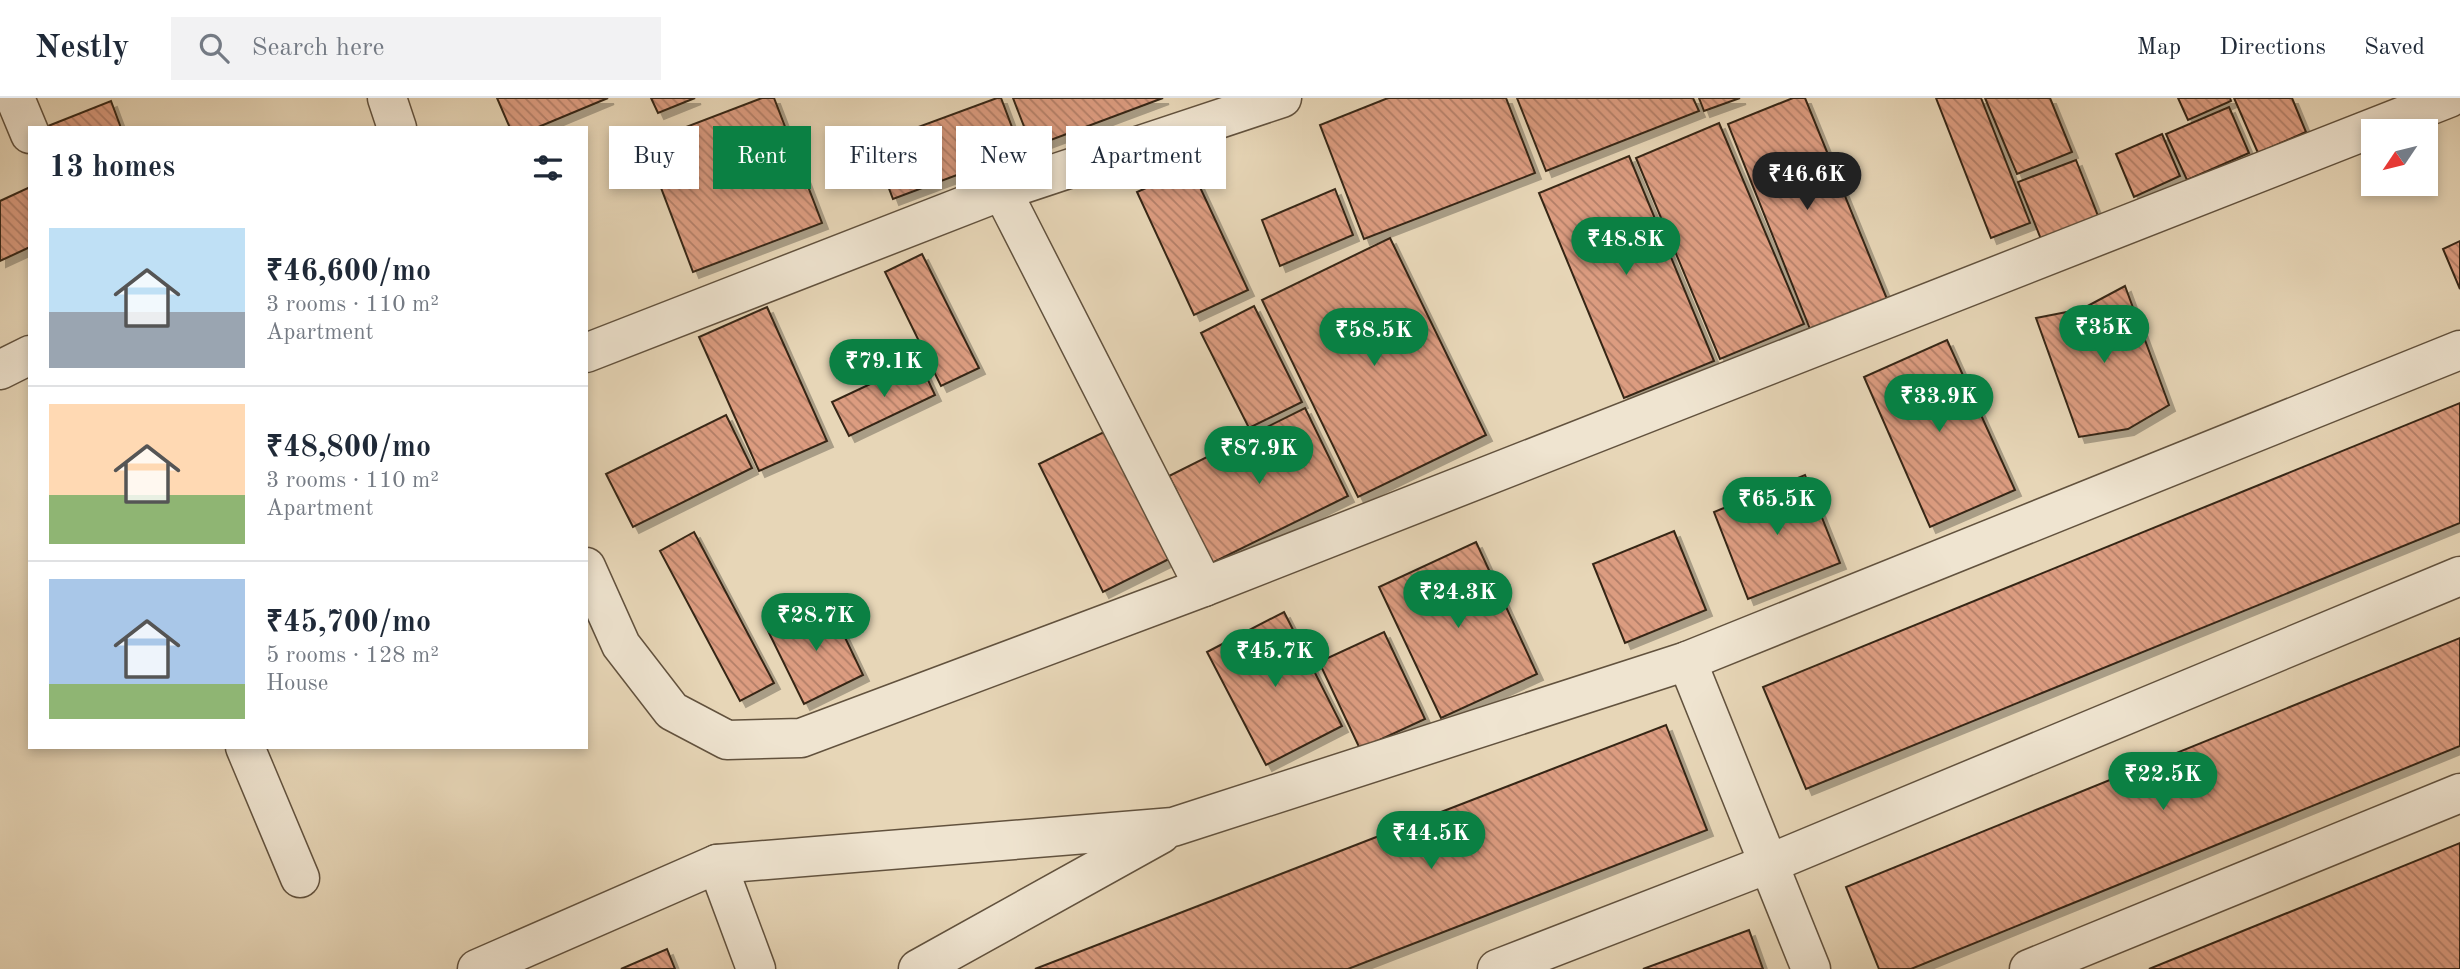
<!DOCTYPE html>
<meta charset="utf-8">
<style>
body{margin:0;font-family:"Old Standard TT",serif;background:#f2f2f3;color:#1f2937;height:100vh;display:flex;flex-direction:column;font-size:26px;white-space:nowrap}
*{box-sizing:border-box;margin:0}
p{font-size:23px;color:#747a83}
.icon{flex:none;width:38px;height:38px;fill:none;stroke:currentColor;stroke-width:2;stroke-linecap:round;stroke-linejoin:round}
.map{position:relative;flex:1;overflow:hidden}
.sheet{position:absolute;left:28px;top:28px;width:560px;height:623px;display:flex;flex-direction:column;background:#fff;border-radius:0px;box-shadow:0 4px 10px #0003}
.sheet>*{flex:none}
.guide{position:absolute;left:609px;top:28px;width:665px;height:63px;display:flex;gap:14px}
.needle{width:46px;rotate:235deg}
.buttons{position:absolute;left:2361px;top:21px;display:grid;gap:14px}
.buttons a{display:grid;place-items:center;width:77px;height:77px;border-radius:0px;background:#fff;box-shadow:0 4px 10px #0003;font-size:35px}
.price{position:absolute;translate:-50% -60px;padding:0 16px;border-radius:24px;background:#0b8043;color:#fff;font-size:23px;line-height:46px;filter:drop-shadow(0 2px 4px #0008)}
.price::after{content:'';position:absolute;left:50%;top:42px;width:21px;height:16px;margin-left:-10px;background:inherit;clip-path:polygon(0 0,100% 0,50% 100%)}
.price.current{background:#222;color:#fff}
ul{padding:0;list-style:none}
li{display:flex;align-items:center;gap:21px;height:175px;padding:0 21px}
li+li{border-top:2px solid #e0e1e3}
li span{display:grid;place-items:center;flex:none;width:196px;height:140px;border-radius:0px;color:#555}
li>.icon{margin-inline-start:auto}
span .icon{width:84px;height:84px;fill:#fffc;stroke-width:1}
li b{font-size:30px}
h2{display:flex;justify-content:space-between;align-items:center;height:84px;padding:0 21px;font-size:30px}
.tag{padding:0 24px;border-radius:0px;background:#fff;box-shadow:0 4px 10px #0003;font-size:24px;line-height:63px}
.tag.current{background:#0b8043;color:#fff}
header{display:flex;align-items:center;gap:42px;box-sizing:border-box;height:98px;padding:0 35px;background:#fff;border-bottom:2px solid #e0e1e3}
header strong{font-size:33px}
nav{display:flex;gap:38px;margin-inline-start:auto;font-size:24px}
.search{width:490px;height:63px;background:#f2f2f3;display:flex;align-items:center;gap:18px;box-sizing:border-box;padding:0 24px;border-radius:0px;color:#747a83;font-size:26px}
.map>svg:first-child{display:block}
.building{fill:url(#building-back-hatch);stroke:#362615;stroke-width:2;filter:url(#shadow)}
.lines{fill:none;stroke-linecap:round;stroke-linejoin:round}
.minor-casing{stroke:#62523e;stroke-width:41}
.minor{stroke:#efe4d0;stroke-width:38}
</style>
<header>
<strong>Nestly</strong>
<div class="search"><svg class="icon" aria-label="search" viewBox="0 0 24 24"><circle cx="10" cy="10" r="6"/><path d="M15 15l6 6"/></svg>Search here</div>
<nav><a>Map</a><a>Directions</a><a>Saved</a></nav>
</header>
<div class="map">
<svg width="2460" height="871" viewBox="0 0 2460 871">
<defs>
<pattern id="building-back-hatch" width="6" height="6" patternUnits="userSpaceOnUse" patternTransform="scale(1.75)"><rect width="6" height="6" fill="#dc9c80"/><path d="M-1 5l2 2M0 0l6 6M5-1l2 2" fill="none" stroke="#b37f68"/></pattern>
<filter id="shadow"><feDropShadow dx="6" dy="6" stdDeviation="0" flood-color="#0004"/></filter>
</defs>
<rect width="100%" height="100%" fill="#e7d6b7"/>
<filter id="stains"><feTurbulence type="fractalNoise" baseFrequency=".00286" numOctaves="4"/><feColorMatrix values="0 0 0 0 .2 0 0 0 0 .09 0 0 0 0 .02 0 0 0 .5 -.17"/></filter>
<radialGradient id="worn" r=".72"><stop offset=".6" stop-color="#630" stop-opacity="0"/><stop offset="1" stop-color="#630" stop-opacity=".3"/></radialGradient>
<g class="building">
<path d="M497,0H608L536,30H510Z"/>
<path d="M651,0H695L658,15Z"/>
<path d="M762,0H774L822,125L693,174L644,45Z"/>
<path d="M997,0H1001L1021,53L893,101L872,46Z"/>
<path d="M1013,0H1163L1032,49Z"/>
<path d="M1388,0H1506L1535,75L1364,141L1320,27Z"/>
<path d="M1517,0H1693L1699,13L1546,73Z"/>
<path d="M1699,0H1740L1704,13Z"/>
<path d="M1793,0H1805L1887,201L1810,231L1728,26Z"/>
<path d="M1936,0H1981L2030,125L1991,140Z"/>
<path d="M1985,0H2050L2072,54L2017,76Z"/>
<path d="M2178,0H2230L2231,3L2188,22Z"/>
<path d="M2234,0H2292L2306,34L2258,55Z"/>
<path d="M111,3L121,30H43Z"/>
<path d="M2229,9L2249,55L2187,82L2166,36Z"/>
<path d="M1719,25L1804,226L1720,261L1636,60Z"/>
<path d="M2162,36L2180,78L2134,99L2116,56Z"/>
<path d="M1629,58L1714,263L1624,300L1539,95Z"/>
<path d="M2076,62L2100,123L2043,146L2018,84Z"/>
<path d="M1191,70L1248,192L1194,217L1137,94Z"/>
<path d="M30,89V149L0,163V103Z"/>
<path d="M1335,91L1353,137L1280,168L1262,122Z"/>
<path d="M1390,140L1486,337L1358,399L1262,202Z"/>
<path d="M2460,143V191L2443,151Z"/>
<path d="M922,156L979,270L941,288L885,174Z"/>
<path d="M2125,188L2169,307L2128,331L2079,339L2036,220L2082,211Z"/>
<path d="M1254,208L1302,304L1249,330L1201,235Z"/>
<path d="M767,209L827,343L759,373L699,239Z"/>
<path d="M1947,242L2015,392L1930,429L1864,279Z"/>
<path d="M919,263L935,297L849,338L832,304Z"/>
<path d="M2460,305V425L1806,691L1763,589Z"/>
<path d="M1305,310L1348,398L1212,465L1169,378Z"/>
<path d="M726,317L752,370L633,429L606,376Z"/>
<path d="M1108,332L1171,460L1103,494L1039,366Z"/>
<path d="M1805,377L1840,465L1748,501L1714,414Z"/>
<path d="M1674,433L1706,512L1625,545L1593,466Z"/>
<path d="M694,434L774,585L740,603L660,453Z"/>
<path d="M1476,444L1537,576L1441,620L1379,489Z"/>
<path d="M828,504L863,577L804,606L768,533Z"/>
<path d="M1284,514L1342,628L1266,667L1207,554Z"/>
<path d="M1384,534L1425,621L1360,651L1319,564Z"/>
<path d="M2460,540V648L1911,871H1879L1846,789Z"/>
<path d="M1666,627L1707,732L1348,871H1035Z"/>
<path d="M2460,745V871H2149Z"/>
<path d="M1749,832L1763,871H1643Z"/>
<path d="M667,851L675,871H621Z"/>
</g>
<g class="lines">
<g class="minor-casing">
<g id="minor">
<path d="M15,0L30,36"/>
<path d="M387,0L397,30"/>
<path d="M1002,93L1204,489"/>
<path d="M586,255L1002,93L1282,0"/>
<path d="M0,272L30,257"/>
<path d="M586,469L621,547L672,613L727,642L801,640L1204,489L2449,0"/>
<path d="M1687,563L1811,871"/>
<path d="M245,649L300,780"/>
<path d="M717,766L756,871"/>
<path d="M477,871L717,766L1173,729L1687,563L2460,252"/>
<path d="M918,871L1161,736"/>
<path d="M1497,871L1768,766L2460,478"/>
<path d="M2029,871L2460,695"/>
</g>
</g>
<use href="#minor" class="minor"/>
</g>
<rect width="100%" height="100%" filter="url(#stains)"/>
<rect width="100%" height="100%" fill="url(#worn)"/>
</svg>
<div class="buttons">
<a><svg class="needle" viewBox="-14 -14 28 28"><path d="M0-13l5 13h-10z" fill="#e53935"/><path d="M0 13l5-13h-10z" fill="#747a83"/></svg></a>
</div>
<b class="price current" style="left:1807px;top:114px">₹46.6K</b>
<b class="price" style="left:1626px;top:179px">₹48.8K</b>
<b class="price" style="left:2104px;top:267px">₹35K</b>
<b class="price" style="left:1374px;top:270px">₹58.5K</b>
<b class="price" style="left:884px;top:301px">₹79.1K</b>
<b class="price" style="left:1939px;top:336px">₹33.9K</b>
<b class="price" style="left:1259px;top:388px">₹87.9K</b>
<b class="price" style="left:1777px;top:439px">₹65.5K</b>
<b class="price" style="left:1458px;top:532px">₹24.3K</b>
<b class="price" style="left:816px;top:555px">₹28.7K</b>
<b class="price" style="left:1275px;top:591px">₹45.7K</b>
<b class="price" style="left:2163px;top:714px">₹22.5K</b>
<b class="price" style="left:1431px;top:773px">₹44.5K</b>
<div class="guide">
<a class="tag">Buy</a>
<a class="tag current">Rent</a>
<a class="tag">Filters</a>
<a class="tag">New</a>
<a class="tag">Apartment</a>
</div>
<section class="sheet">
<h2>13 homes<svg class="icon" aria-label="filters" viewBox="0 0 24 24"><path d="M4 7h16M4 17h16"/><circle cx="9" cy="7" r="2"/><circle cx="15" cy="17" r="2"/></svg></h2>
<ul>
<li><span style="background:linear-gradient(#bfe0f5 60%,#9aa5b1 0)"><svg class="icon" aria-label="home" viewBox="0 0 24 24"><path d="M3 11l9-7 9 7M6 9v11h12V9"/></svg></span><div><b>₹46,600/mo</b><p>3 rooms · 110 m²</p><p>Apartment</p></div></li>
<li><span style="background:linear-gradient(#ffd9b3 65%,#8fb573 0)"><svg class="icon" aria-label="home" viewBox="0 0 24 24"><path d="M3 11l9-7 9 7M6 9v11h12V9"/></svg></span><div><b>₹48,800/mo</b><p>3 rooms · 110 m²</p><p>Apartment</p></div></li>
<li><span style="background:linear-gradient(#a9c7e8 75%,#8fb573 0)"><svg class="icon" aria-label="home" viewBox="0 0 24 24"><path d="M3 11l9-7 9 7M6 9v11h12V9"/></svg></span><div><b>₹45,700/mo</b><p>5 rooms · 128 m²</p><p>House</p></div></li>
</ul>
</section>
</div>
